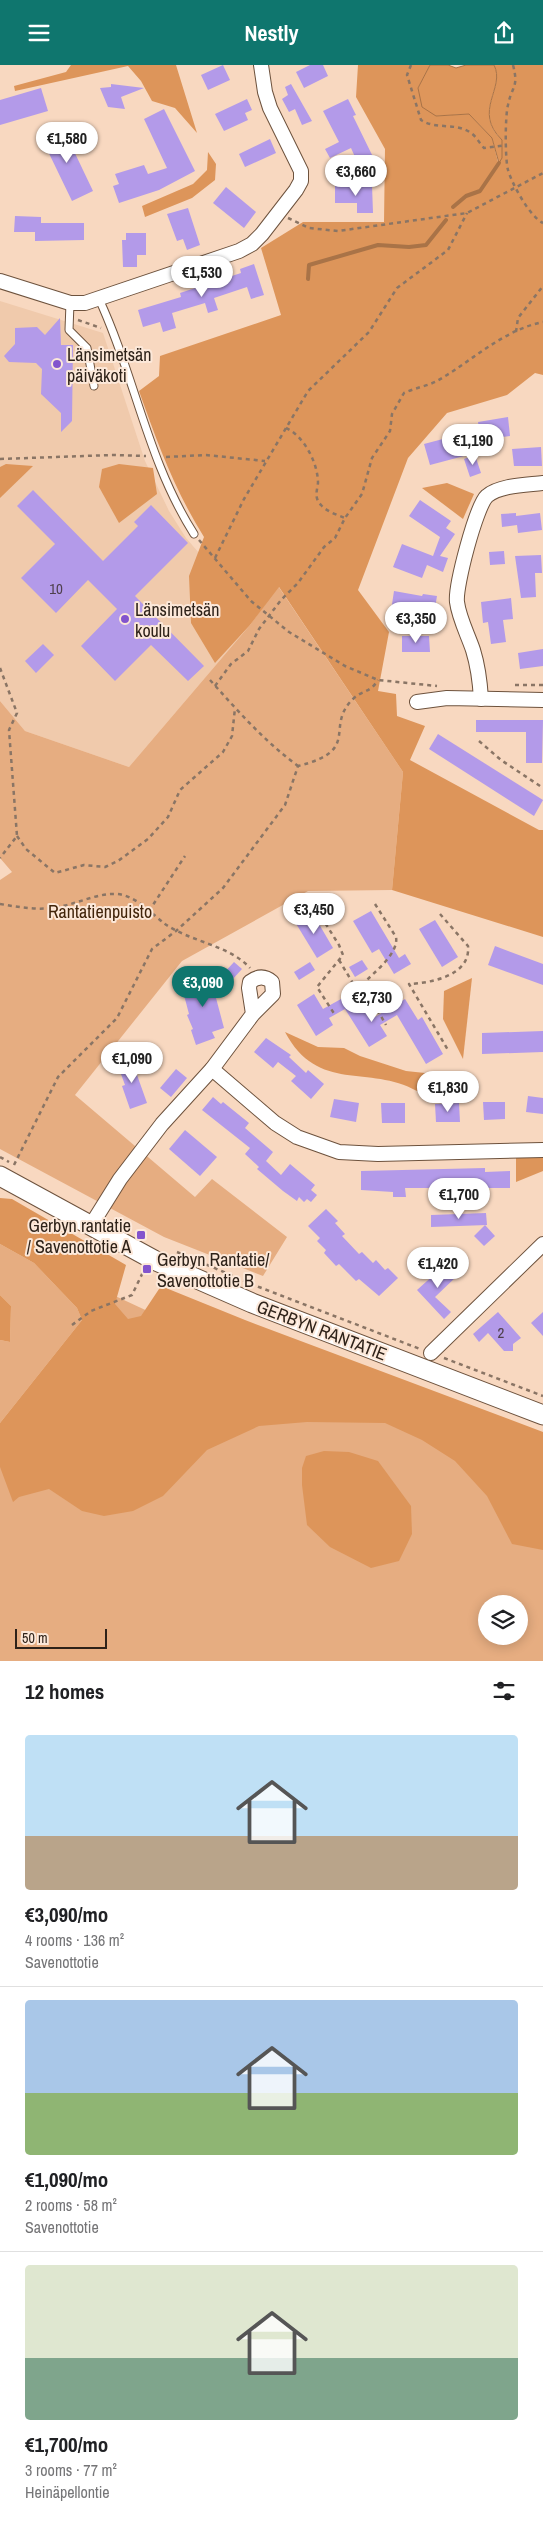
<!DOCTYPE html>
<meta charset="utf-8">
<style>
body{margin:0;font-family:"Archivo Narrow",sans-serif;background:#f2f2f2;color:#202124;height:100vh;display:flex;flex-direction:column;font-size:19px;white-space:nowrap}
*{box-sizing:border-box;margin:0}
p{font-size:16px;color:#757577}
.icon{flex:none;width:28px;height:28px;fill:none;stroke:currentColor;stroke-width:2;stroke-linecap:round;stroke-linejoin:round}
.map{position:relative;height:1596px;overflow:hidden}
.panel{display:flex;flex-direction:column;background:#fff;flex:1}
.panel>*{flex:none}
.controls{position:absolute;left:478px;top:1530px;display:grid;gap:10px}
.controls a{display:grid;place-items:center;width:50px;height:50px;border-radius:50%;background:#fff;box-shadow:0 2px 12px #0003;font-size:25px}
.scale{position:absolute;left:15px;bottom:12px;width:92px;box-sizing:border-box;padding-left:5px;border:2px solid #2e2219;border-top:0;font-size:14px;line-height:18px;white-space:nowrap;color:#2e2219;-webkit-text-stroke:4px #fce8d9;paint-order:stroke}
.price{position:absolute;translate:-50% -42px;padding:0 11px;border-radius:18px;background:#fff;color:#222;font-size:16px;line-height:32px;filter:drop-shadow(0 1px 2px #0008)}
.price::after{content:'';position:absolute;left:50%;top:30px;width:15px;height:11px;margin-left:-8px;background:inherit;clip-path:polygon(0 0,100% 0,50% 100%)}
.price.on{background:#0f766e;color:#fff}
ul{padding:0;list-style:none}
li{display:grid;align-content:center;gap:10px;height:265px;padding:0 25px}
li+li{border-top:1px solid #e0e0e0}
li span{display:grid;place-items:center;height:155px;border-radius:5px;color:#555}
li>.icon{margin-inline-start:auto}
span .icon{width:90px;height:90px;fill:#fffc;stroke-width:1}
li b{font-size:21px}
h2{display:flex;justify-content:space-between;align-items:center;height:60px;padding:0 25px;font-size:21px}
header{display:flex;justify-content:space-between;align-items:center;height:65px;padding:0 25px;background:#0f766e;color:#fff;font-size:22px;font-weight:800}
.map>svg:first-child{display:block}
.built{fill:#f0caac}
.green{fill:#e6ad81;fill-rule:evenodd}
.forest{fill:#dd955a}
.water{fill:#de965b;stroke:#a97347}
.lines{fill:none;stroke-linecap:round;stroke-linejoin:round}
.stream{stroke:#a97347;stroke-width:4}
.building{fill:#b39ae9}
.service-casing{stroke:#6d523d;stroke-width:9}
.minor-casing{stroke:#6d523d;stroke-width:16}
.secondary-casing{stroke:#6d523d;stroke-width:21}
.path{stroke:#8a7565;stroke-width:2.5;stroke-dasharray:4 4;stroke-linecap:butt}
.service{stroke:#fff;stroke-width:7}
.minor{stroke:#fff;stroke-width:14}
.secondary{stroke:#fff;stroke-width:19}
.poi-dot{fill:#8354cd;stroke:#fce8d9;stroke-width:2}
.labels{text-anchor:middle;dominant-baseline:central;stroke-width:4;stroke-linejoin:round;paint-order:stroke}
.number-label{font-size:15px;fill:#4f404d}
.poi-label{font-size:18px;fill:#2e2219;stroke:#fce8d9;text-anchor:start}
.park-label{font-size:18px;fill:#41240a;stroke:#fce8d9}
.street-label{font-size:18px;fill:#2e2219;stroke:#fce8d9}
</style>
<header><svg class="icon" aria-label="menu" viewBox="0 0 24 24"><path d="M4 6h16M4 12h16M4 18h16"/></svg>Nestly<svg class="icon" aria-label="share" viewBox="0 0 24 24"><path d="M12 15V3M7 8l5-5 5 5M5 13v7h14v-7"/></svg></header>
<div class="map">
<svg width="543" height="1596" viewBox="0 0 543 1596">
<rect width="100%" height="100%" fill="#f8d8c0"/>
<path class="built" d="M0,236L103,268L145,396L169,446L186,473L251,548L250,560L129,702L25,666L0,636Z"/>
<g class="green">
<path d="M278,521L403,707L392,825L308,826L182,896L75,1030L195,1132L212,1114L287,1172L263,1211L164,1172L0,1084V815L12,807L0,793V636L25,666L129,702L250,560Z"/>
<path d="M0,1179L34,1198L77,1243L82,1255L0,1358V1275L10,1277L11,1241L0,1230Z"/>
<path d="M111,1229L543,1430V1596H0V1365ZM486,1539H519V1571H486Z"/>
</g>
<g class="forest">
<path d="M71,0H176L197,68L175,43L152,36L141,16L128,1L15,26L14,21L66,7Z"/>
<path d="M358,0H430L418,23L436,51L469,49L492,73L498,97L502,75C472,46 506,24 494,0H543V310L535,308L507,330L447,348L408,393L358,525L389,567L378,626L396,629L397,651L425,661L410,695L539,765H543V872L392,825L403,707L279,522L250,560L215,598L191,558L189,511L204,472C175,426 157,377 139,326L159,311L160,291L281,250L261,183L303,157H384L385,84L356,32Z"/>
<path d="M208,87L216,99L215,115L192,133L145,152L142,141L193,119L207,105Z"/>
<path d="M6,399L33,401L0,433V402Z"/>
<path d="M119,399L153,403L157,429L119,458L99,422L102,404Z"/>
<path d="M447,418L474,429L463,454L422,423Z"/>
<path d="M472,913L463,994L443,954L444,926Z"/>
<path d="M285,967L318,982L344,983L360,991L406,1006L425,1008L450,1018L417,1026C369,999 318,1029 285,967Z"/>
<path d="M543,1092V1106L516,1117V1093Z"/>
<path d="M0,1133L12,1134L126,1200L115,1239L128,1254L141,1251L161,1221L245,1255L543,1367V1485L512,1479L487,1431L455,1396L422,1375L385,1358L307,1357L259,1361L207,1385L163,1431L133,1446L104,1451L82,1446L49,1424L19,1432L13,1437L0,1402V1358L82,1255L77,1243L34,1198L0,1179Z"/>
<path d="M0,1230L11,1241L10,1277L0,1275Z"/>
<path d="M324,1386L349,1387L378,1396L411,1441L412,1469L399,1496L371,1503L330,1482L307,1460L302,1420V1403L306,1391Z"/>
</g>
<path class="water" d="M430,0H448L456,3L466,0H494C506,23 472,46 502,75V93L499,98L492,73L469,49L436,51L422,42L418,23Z"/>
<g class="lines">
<g class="stream">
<path d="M453,142L466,131L480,126L499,98"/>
<path d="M308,214L309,200L378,180L409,182L426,180L446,155"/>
</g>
</g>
<g class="building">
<path d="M223,0L230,15L208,25L201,10Z"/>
<path d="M310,0H323L328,11L304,23L296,7Z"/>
<path d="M111,19L144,23L121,32L125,44L108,42L100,23L111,22Z"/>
<path d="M291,19L312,56L302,60L295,44L289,47L282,34L288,30L285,22Z"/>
<path d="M41,23L48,46L0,60V35Z"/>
<path d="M247,34L252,45L245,48L248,55L224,66L215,49Z"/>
<path d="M348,34L356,50L353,51L374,94L359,101L351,83L330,93L325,84L339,77L323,46Z"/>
<path d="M164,44L195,106L159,125L119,138L113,121L119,119L115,109L144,100L148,109L167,103L144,54Z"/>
<path d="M61,59L93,126L72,136L43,76L51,72L48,65Z"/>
<path d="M270,74L276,88L245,102L239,89Z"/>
<path d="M372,120L373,148H357V138H335V121Z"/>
<path d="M226,122L256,147L244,163L213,138Z"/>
<path d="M188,143L200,180L187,185L183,174L177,176L167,149Z"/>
<path d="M15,151L41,152V158H84V175L35,176V167H14Z"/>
<path d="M126,168H146V190H137V202H123L122,175H126Z"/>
<path d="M254,199L264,230L251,234L247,222L214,233L218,245L208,248L205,238L172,248L176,263L163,267L160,257L143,262L138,245L181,232L180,228L241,208L240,204Z"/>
<path d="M60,253L61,280H73L72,356L61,367V348L41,329L42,304L36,298L9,297L4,291L15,279V263L37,262L45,270Z"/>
<path d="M508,352L510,371L481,375L478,357Z"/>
<path d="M458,370L464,391L430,400L424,379Z"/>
<path d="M541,382L542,401H514L512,384Z"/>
<path d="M475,390L481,408L470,412L464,394Z"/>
<path d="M33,425L103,496L138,461L134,457L151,440L188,478L135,531L204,601L188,616L151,580L115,616L81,581L117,544L88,515L56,548L21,513L55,479L17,441Z"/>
<path d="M420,435L451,456L446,463L455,469L440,491L448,493L443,507L427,500L422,513L393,502L402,479L433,491L440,472L409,451Z"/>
<path d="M516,448V451L540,448L542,465L518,468L517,460L502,462L501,449Z"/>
<path d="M504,486L505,499L490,500L489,487Z"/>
<path d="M541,490L542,508H535L536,532L521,533L515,491Z"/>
<path d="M394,526L422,531L423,529L437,531L435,543L423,540L421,552L391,546Z"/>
<path d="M511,533L513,554L503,555L506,577L491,579L488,557L483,558L481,537Z"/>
<path d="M402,571H429L430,587H402Z"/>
<path d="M43,579L54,590L36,608L25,596Z"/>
<path d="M543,584V601L520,604L518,588Z"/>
<path d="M476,655H543L542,698H526V667H476Z"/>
<path d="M438,669L543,735L534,751L429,684Z"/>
<path d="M371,846L399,893L405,889L411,899L394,909L379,884L372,888L353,856Z"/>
<path d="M312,847L333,883L317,893L295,857Z"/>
<path d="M435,855L458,892L442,902L419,864Z"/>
<path d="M495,881L543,899V920L488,900Z"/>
<path d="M362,895L368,904L355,912L349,902Z"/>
<path d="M234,897L242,904L231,916L223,909Z"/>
<path d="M310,897L315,905L299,915L294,907Z"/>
<path d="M209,908L218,931L216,933L224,963L212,967L215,973L196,980L191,965L193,964L187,950L189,949L181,919Z"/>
<path d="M314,929L323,944L350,929L359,945L368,940L375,952L405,934L418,955L422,952L443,989L426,999L397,950L380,960L387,971L369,982L345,944L329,953L333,960L316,971L297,940Z"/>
<path d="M543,966V987L482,989V968Z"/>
<path d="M266,973L291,990L289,992L306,1008L308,1005L324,1019L311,1034L291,1016L296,1011L278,997L273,1003L254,987Z"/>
<path d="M131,993L147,1038L130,1044L122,1021L125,1020L117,998Z"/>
<path d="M176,1004L187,1013L171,1032L160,1023Z"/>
<path d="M528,1031L543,1033V1049L526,1047Z"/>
<path d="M213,1032L221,1039L223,1037L249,1058L245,1063L273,1087L266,1096L281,1110L290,1099L315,1120L311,1125L317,1130L311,1137L307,1134L304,1137L299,1132L297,1136L283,1126L257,1104L259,1102L245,1089L250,1083L202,1045Z"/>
<path d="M334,1034L359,1038L356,1057L330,1052Z"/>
<path d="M483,1037H505V1054L484,1055Z"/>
<path d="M381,1038H405V1058H382Z"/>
<path d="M459,1038L460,1057H436L435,1039Z"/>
<path d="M185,1065L217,1092L200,1111L169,1084Z"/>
<path d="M485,1103V1107L510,1106V1123H452V1128H441L440,1123H405L406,1132H393V1127L361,1125V1106Z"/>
<path d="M326,1144L338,1156L335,1158L345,1169L342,1171L359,1189L362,1187L373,1198L376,1195L385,1205L388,1203L398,1213L379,1231L359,1214L356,1216L339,1199L336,1201L324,1188L326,1185L317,1176L320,1173L308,1161Z"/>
<path d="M486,1148L487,1160L431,1162V1150Z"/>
<path d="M485,1160L495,1171L484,1181L474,1171Z"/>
<path d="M446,1199L457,1211L435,1232L451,1247L444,1254L417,1225Z"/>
<path d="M498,1247L521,1273L513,1279V1286H504L488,1268L479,1277L473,1269Z"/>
<path d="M543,1247V1271L531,1258Z"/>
</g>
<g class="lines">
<g class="service-casing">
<g id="service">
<path d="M99,234C135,311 147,395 194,469"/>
<path d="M70,238L69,265L87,283L94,321"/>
</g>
</g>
<g class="minor-casing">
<g id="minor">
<path d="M0,216L70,238H85L239,186L252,179L262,169L296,125L301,116V106L270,43L265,27L261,0"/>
<path d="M481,634C480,617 478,601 473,585C468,570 459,553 457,537C455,522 476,441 487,431C500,420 527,420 543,418"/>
<path d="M417,637L447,633L543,635"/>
<path d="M212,1004L275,1058L297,1072L339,1087L378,1089L543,1085"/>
<path d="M90,1162L120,1114L162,1059L212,1004L253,949L273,929L272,917C265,911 258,911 250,917L249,923L253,949"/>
<path d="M431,1288L543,1179"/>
</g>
</g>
<g class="secondary-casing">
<path id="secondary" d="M0,1111L154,1195L252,1238L543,1350"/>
</g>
<g class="path">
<path d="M411,0L407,10L421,55C436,65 456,57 471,68C476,71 480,79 484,83L507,80"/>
<path d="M513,0C519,23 512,20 508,40C505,51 505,94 508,105C512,119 530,152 543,158"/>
<path d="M288,153L309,163L338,166L467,148L543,108"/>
<path d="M78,255L101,263"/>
<path d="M516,267L518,253L543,221"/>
<path d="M286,363C304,371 318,398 318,418C317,426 314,433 321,440C326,446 337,450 345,453"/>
<path d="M166,392L206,390L265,396"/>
<path d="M0,394L112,390L146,391"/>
<path d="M199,475L251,536L289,567L345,601L378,615L437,621"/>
<path d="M215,493L244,434L308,326L369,267L397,223L448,185L467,148"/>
<path d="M0,603L17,648L9,665L17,771L0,793"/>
<path d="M210,615C238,646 264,676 298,701"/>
<path d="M515,620H543"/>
<path d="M215,621L231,599L248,586L259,564L281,535L298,518L324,482L335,473L345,453L362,429L372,393L390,366L392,349L404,328C415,323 427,321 437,316C472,296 503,265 543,257"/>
<path d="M479,676L501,695L543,723"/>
<path d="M17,771L26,784L55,808L84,800L105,802L118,796L148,774L168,752L180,725L223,687L232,671L235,643"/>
<path d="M0,839C19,842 39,846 57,842C78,839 96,828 117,829C135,830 152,849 165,859C191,877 229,880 250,903"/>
<path d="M375,839L396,872C399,889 373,908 363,919L386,960"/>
<path d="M317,845L339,880L343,890L317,922L335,950"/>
<path d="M149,846L185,791"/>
<path d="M440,849L468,881C471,911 430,918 409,919L448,985"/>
<path d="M339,895L354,920"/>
<path d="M0,1092L9,1097"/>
<path d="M14,1100L58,1012L117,953L152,884L176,866L223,823L285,740L298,701C363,685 323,662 354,633C363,625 370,628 378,615"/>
<path d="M177,1187L259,1222L420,1284"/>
<path d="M72,1260L91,1246L132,1230L144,1205"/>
<path d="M444,1293L543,1331"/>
</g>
<use href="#service" class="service"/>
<use href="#minor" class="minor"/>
<use href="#secondary" class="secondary"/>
</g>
<g class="poi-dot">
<circle cx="57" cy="299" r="5"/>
<circle cx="125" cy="554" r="5"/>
<rect x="136" y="1165" width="10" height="10" rx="2.5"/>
<rect x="142" y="1199" width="10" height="10" rx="2.5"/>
</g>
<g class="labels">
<g class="number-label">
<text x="56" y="523">10</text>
<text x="501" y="1267">2</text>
</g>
<g class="poi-label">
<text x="67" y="289">Länsimetsän<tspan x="67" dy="21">päiväkoti</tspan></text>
<text x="135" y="544">Länsimetsän<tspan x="135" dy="21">koulu</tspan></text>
<text x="131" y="1160" text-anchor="end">Gerbyn rantatie<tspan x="131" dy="21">/ Savenottotie A</tspan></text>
<text x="157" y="1194">Gerbyn Rantatie/<tspan x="157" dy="21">Savenottotie B</tspan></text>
</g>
<g class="park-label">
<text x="100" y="846">Rantatienpuisto</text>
</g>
<g class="street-label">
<text transform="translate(322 1265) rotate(21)">GERBYN RANTATIE</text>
</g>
</g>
</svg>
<div class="controls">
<a><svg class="icon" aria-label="layers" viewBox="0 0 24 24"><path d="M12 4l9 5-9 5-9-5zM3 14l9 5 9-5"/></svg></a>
</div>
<div class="scale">50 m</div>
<b class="price" style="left:67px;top:99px">€1,580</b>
<b class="price" style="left:356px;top:132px">€3,660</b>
<b class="price" style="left:202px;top:233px">€1,530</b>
<b class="price" style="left:473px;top:401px">€1,190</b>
<b class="price" style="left:416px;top:579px">€3,350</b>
<b class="price" style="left:314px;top:870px">€3,450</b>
<b class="price on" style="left:203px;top:943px">€3,090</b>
<b class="price" style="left:372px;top:958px">€2,730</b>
<b class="price" style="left:132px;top:1019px">€1,090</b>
<b class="price" style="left:448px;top:1048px">€1,830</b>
<b class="price" style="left:459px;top:1155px">€1,700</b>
<b class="price" style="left:438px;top:1224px">€1,420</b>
</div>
<section class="panel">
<h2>12 homes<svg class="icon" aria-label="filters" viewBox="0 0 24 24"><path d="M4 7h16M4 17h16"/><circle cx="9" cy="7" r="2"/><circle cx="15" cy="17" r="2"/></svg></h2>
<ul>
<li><span style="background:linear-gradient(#bfe0f5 65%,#b9a48a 0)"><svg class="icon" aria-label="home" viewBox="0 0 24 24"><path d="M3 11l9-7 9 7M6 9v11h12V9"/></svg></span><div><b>€3,090/mo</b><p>4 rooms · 136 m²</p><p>Savenottotie</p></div></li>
<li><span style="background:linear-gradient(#a9c7e8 60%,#8fb573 0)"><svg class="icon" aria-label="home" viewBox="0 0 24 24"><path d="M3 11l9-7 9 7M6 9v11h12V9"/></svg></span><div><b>€1,090/mo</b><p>2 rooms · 58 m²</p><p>Savenottotie</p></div></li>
<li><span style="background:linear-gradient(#dfe7d0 60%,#7fa58c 0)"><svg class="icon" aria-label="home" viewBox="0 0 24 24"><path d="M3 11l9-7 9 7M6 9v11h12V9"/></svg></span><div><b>€1,700/mo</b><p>3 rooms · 77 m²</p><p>Heinäpellontie</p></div></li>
</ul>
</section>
